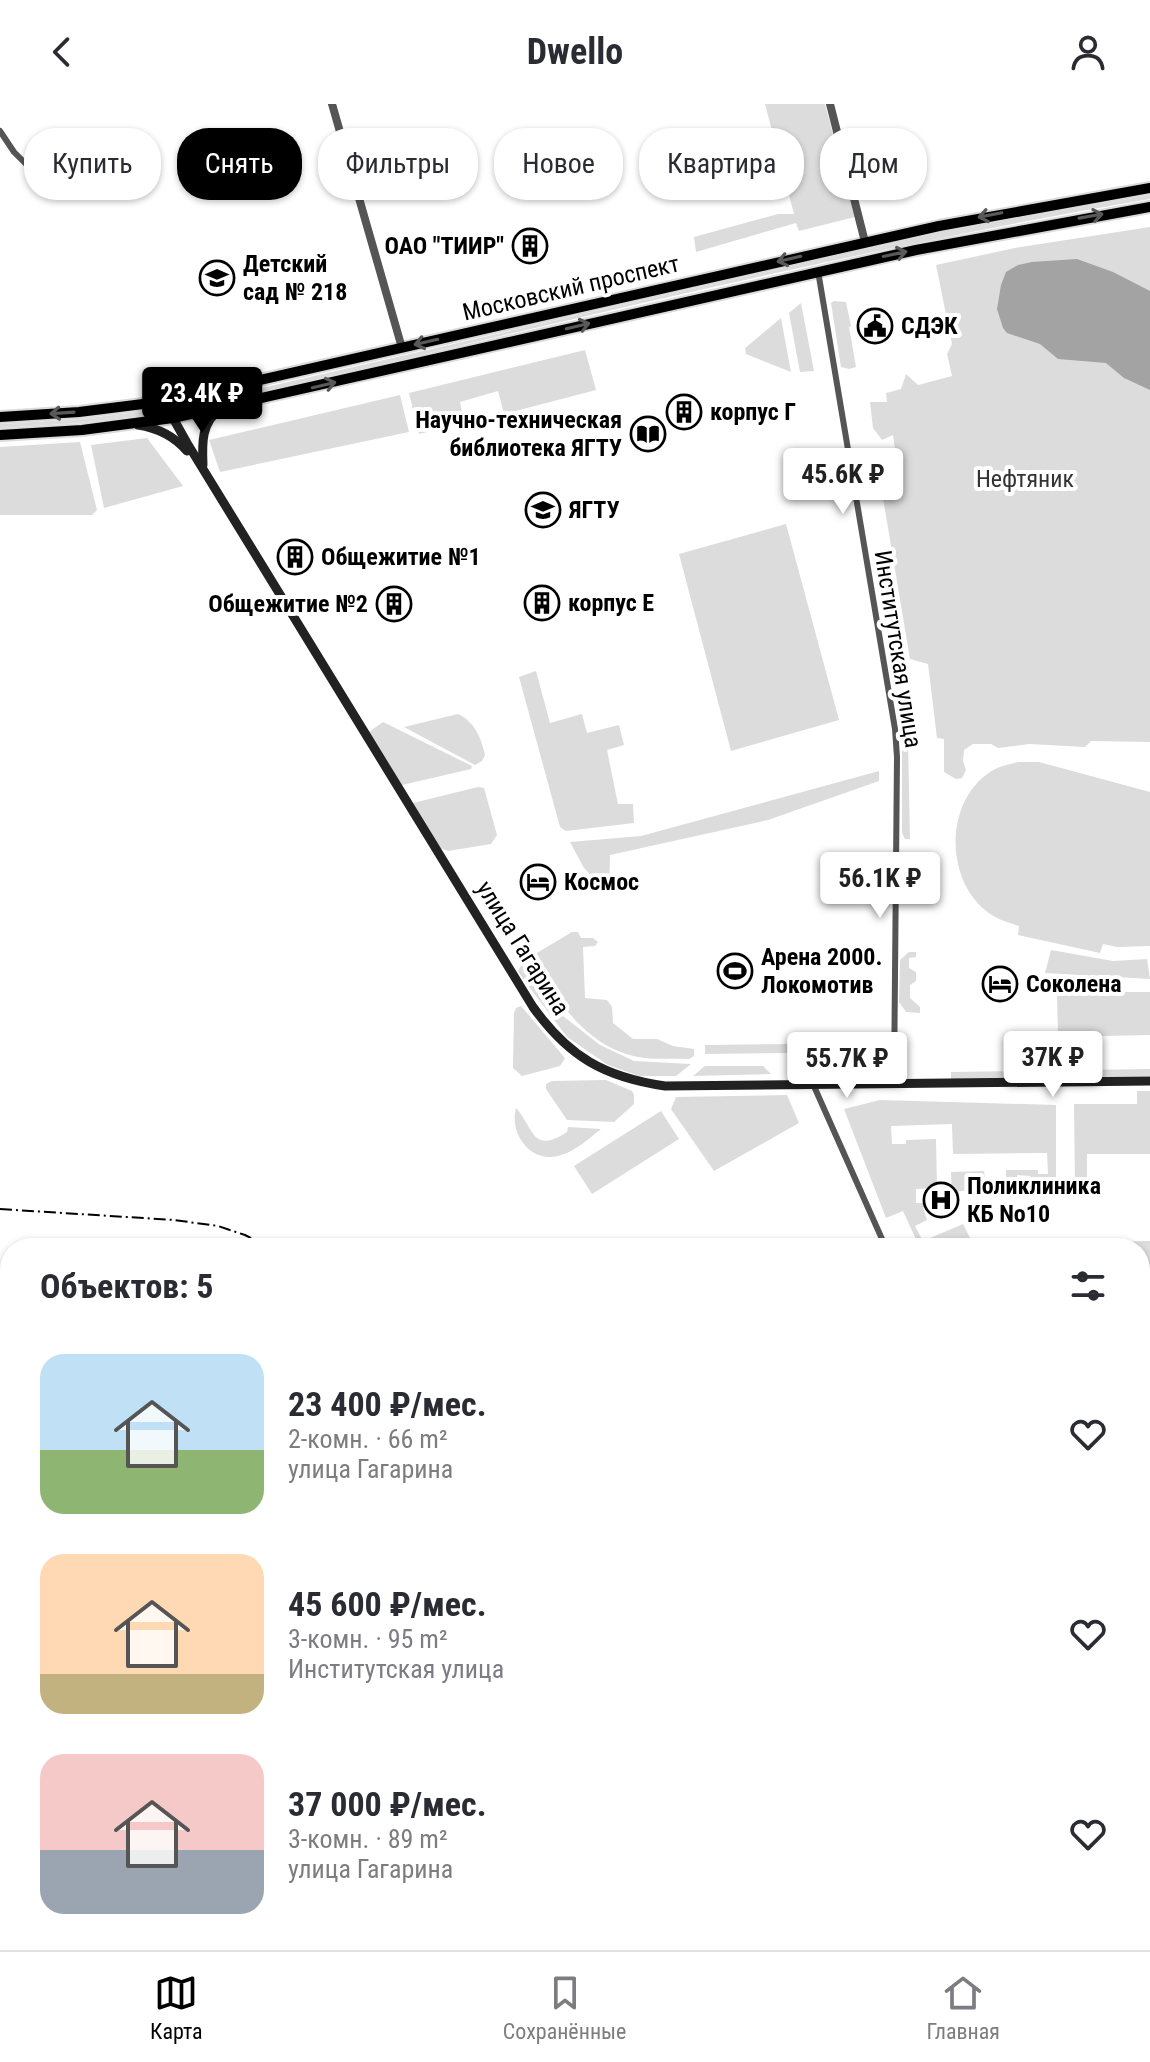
<!DOCTYPE html>
<html lang="ru">
<meta charset="utf-8">
<style>
body{margin:0;font-family:"Roboto Condensed",sans-serif;background:#f7f7f7;color:#2b2b33;height:100vh;display:flex;flex-direction:column;font-size:30px;white-space:nowrap}
*{box-sizing:border-box;margin:0}
p{font-size:26px;color:#7c7c81}
.icon{flex:none;width:44px;height:44px;fill:none;stroke:currentColor;stroke-width:2;stroke-linecap:round;stroke-linejoin:round}
.map{position:relative;flex:1;overflow:hidden}
.drawer{position:absolute;left:0px;top:1134px;width:1150px;height:712px;display:flex;flex-direction:column;background:#fff;border-radius:32px 32px 0 0;box-shadow:0 2px 6px #0004}
.drawer>*{flex:none}
.banner{position:absolute;left:24px;top:24px;width:1102px;height:72px;display:flex;gap:16px}
.price{position:absolute;translate:-50% -68px;padding:0 18px;border-radius:8px;background:#fff;color:#222;font-size:26px;line-height:52px;filter:drop-shadow(0 2px 4px #0008)}
.price::after{content:'';position:absolute;left:50%;top:48px;width:24px;height:18px;margin-left:-12px;background:inherit;clip-path:polygon(0 0,100% 0,50% 100%)}
.price.current{background:#000;color:#fff}
ul{padding:0;list-style:none}
li{display:flex;align-items:center;gap:24px;height:200px;padding:0 40px}
li span{display:grid;place-items:center;flex:none;width:224px;height:160px;border-radius:24px;color:#555}
li>.icon{margin-inline-start:auto}
span .icon{width:96px;height:96px;fill:#fffc;stroke-width:1}
li b{font-size:34px}
h2{display:flex;justify-content:space-between;align-items:center;height:96px;padding:0 40px;font-size:34px}
.pill{padding:0 28px;border-radius:32px;background:#fff;box-shadow:0 2px 6px #0004;font-size:28px;line-height:72px}
.pill.current{background:#000;color:#fff}
header{display:flex;justify-content:space-between;align-items:center;height:104px;padding:0 40px;background:#fff;font-size:36px;font-weight:700}
.tabs{display:flex;justify-content:space-around;align-items:center;height:112px;border-top:2px solid #e1e1e2;background:#fff;font-size:22px;color:#7c7c81}
.tabs a{display:grid;justify-items:center;gap:4px}
.tabs .current{color:#000}
.map>svg:first-child{display:block}
.green{fill:#dcdcdc;fill-rule:evenodd}
.water{fill:#a3a3a3}
.lines{fill:none;stroke-linecap:round;stroke-linejoin:round}
.primary-casing{stroke:#dbdbdb;stroke-width:14}
.minor{stroke:#555;stroke-width:6}
.tertiary{stroke:#555;stroke-width:8}
.secondary{stroke:#222;stroke-width:9}
.primary{stroke:#000;stroke-width:10}
.rail{stroke:#000;stroke-width:2;stroke-dasharray:12 4 2 4;stroke-linecap:butt}
.oneway{stroke:#595959}
.labels{text-anchor:middle;dominant-baseline:central;stroke-width:8;stroke-linejoin:round;paint-order:stroke}
.poi-label{font-size:24px;font-weight:bold;fill:#000;stroke:#fff;text-anchor:start}
.street-label{font-size:24px;fill:#000;stroke:#fff}
.park-label{font-size:24px;fill:#333;stroke:#fff}
</style>
<header><svg class="icon" aria-label="back" viewBox="0 0 24 24"><path d="M15 5l-7 7 7 7"/></svg>Dwello<svg class="icon" aria-label="person" viewBox="0 0 24 24"><circle cx="12" cy="8" r="4"/><path d="M4 21q1-7 8-7t8 7"/></svg></header>
<div class="map">
<svg width="1150" height="1846" viewBox="0 0 1150 1846">
<rect width="100%" height="100%" fill="#fff"/>
<g class="green">
<path d="M765,0H825L855,113L799,127L796,119L696,148L694,133L778,110H794Z"/>
<path d="M1150,91V95C840,148 534,225 228,296L227,292L940,128Z"/>
<path d="M1150,123V638L1091,637L1085,643L1029,640L998,644L991,640H973L964,646L963,657L966,666L962,674L956,675L944,668V635L937,634L928,560L910,555L881,382H897L901,387L893,331L882,336L873,324L870,298H887L886,289L901,285L906,270L918,281L952,272L947,250L952,240L936,161L1015,144Z"/>
<path d="M834,197L846,198L851,222L849,223L856,263L849,265L841,263L831,199Z"/>
<path d="M801,199L814,267L800,268L789,209Z"/>
<path d="M781,214L791,268L746,250L745,244Z"/>
<path d="M585,246L596,286L504,310L498,287L460,298L464,319L419,330L409,289Z"/>
<path d="M400,291L409,328L220,368L209,336Z"/>
<path d="M153,306L155,308L153,310L80,319L0,324V320L80,315Z"/>
<path d="M147,334L183,382L104,404L91,341Z"/>
<path d="M80,338L97,406L92,411H0V343Z"/>
<path d="M786,420L839,616L731,647L679,450Z"/>
<path d="M536,567L550,619L582,610L587,629L619,621L624,641L607,646L618,700H633L634,719L566,727L560,723L519,573Z"/>
<path d="M905,597L908,637L910,735H905L902,729V637L897,601L899,597Z"/>
<path d="M458,610C475,618 481,634 485,651L482,657L475,661L404,623Z"/>
<path d="M383,618L472,662L471,665L402,681L369,628Z"/>
<path d="M1019,658H1039L1150,688V842L1117,843L1103,840L1100,849L1018,831L1019,822C1007,818 995,815 985,806C945,773 945,698 990,668C999,662 1009,660 1019,658Z"/>
<path d="M879,667V677L768,716L610,751L609,790L584,764L570,738L641,732Z"/>
<path d="M478,683L484,684L497,731L491,740L448,747L440,744L413,699Z"/>
<path d="M572,828H578L581,834H593L598,838L595,842L583,843L585,894L607,896L612,903L613,919L633,935H657L673,942L694,945V952L689,955C672,954 654,956 638,953C584,942 557,895 530,853Z"/>
<path d="M1051,846L1113,857L1147,855L1150,875L1045,869Z"/>
<path d="M909,848H916V853L909,854V864L916,868V877L910,881V894L920,903V909L906,908L899,898L900,856Z"/>
<path d="M525,855L563,912L600,941L634,957L691,960L676,972H639L608,961L567,933L524,876L518,867Z"/>
<path d="M1057,888H1150V931L1058,933Z"/>
<path d="M521,902L565,954L560,962L522,972L513,964L514,909L516,904Z"/>
<path d="M792,940V949L705,950V941Z"/>
<path d="M705,962H763L771,970L693,972Z"/>
<path d="M1150,965V972L951,976V968Z"/>
<path d="M606,976L632,987L634,991V1000L614,1018L567,1016L546,985V980L552,977Z"/>
<path d="M1137,987H1150V1050H1087V1083H1075L1074,1000H1137Z"/>
<path d="M787,991L799,1019L714,1067L671,1005L676,993Z"/>
<path d="M880,996L1056,1001V1086H1030V1072L1017,1071V1086L959,1087L956,1102L923,1103L927,1116L915,1122L923,1137L963,1120L971,1136L955,1144H920L903,1107L886,1114L844,1005ZM952,1020L953,1050L1047,1049L1048,1070H1038V1066H1006V1076H985L984,1067L951,1068L952,1099H916V1085L937,1084L936,1035L906,1036V1040H892L891,1022Z"/>
<path d="M516,1004C534,1024 532,1051 567,1028L568,1023L601,1025C588,1035 575,1048 558,1052C530,1059 509,1029 516,1004Z"/>
<path d="M661,1007L679,1035L592,1090L574,1062Z"/>
<path d="M1150,1137V1217L1140,1218V1144H1100V1138Z"/>
<path d="M0,1286L10,1290V1471L0,1456Z"/>
<path d="M0,1775L10,1778V1836H30L23,1846H0Z"/>
</g>
<path class="water" d="M1077,155L1113,168L1150,187V286L1124,274L1106,259L1058,255L1040,240L1007,229L1003,224L997,205L1001,181L1006,168L1018,161L1032,158Z"/>
<g class="lines">
<g class="primary-casing">
<g id="primary">
<path d="M0,313L79,308L167,297L939,122L1150,84"/>
<path d="M0,331L82,326L173,314L916,146L1150,103"/>
</g>
</g>
<g class="minor">
<path d="M0,27L14,48L26,60"/>
<path d="M818,167L895,625L897,653L894,980"/>
<path d="M813,980L886,1144"/>
<path d="M0,1313L10,1319"/>
<path d="M0,1599L10,1615"/>
<path d="M363,1836L366,1846"/>
<path d="M478,1836L483,1846"/>
<path d="M705,1836L725,1846"/>
<path d="M206,1846L222,1836"/>
<path d="M431,1846L433,1836"/>
<path d="M642,1846L647,1836"/>
<path d="M851,1846L856,1836"/>
</g>
<g class="tertiary">
<path d="M332,0L402,244"/>
<path d="M830,0L865,138"/>
</g>
<g class="secondary">
<path d="M167,297L173,314L187,339L533,903C569,953 604,973 665,982L1150,977"/>
<path d="M138,321C158,324 174,332 187,347"/>
<path d="M203,361C202,339 201,319 221,304"/>
</g>
<use href="#primary" class="primary"/>
<g class="rail">
<path d="M0,1105L174,1116L218,1122L245,1131L270,1144"/>
<path d="M0,1171H10"/>
<path d="M0,1195L10,1193"/>
<path d="M986,1836L1001,1846"/>
</g>
</g>
<defs><path id="oneway-shaft" d="M-6 0H5M1.5-3L5.5 0L1.5 3" fill="none" stroke-width="1.6" stroke-linecap="round" stroke-linejoin="round" transform="scale(2)"/></defs>
<g class="oneway">
<use href="#oneway-shaft" transform="translate(990 111) rotate(169)"/>
<use href="#oneway-shaft" transform="translate(1091 112) rotate(-10)"/>
<use href="#oneway-shaft" transform="translate(895 150) rotate(-12)"/>
<use href="#oneway-shaft" transform="translate(789 155) rotate(167)"/>
<use href="#oneway-shaft" transform="translate(578 222) rotate(-13)"/>
<use href="#oneway-shaft" transform="translate(426 238) rotate(167)"/>
<use href="#oneway-shaft" transform="translate(324 281) rotate(-13)"/>
<use href="#oneway-shaft" transform="translate(62 309) rotate(176)"/>
</g>
<defs>
<g id="building-ring" transform="scale(1.8)"><circle r="9.5" fill="#fff" stroke="#000" stroke-width="1.5"/><path d="M-4-6H4V6H1V3H-1V6H-4ZM-2.5-4.3h1.7v1.8h-1.7ZM.8-4.3h1.7v1.8H.8ZM-2.5-1h1.7V.8h-1.7ZM.8-1h1.7V.8H.8Z" fill="#000"/></g>
<g id="school-ring" transform="scale(1.8)"><circle r="9.5" fill="#fff" stroke="#000" stroke-width="1.5"/><path d="M0-5L7-2L0 1L-7-2ZM-4 1L0 2.5L4 1V4Q0 6-4 4Z" fill="#000"/></g>
<g id="civic-ring" transform="scale(1.8)"><circle r="9.5" fill="#fff" stroke="#000" stroke-width="1.5"/><path d="M-.6-6.5H3V-4.5H.6V-3L4-1V1h2V6H-6V1h2V-1L-.6-3ZM-1.2 2.5V6h2.4V2.5Z" fill="#000"/></g>
<g id="library-ring" transform="scale(1.8)"><circle r="9.5" fill="#fff" stroke="#000" stroke-width="1.5"/><path d="M-6-4Q-3-5.5-.7-3.5V5Q-3 3-6 4ZM6-4Q3-5.5 .7-3.5V5Q3 3 6 4Z" fill="#000"/></g>
<g id="university-ring" transform="scale(1.8)"><circle r="9.5" fill="#fff" stroke="#000" stroke-width="1.5"/><path d="M0-5L7-2L0 1L-7-2ZM-4 1L0 2.5L4 1V4Q0 6-4 4Z" fill="#000"/></g>
<g id="hotel-ring" transform="scale(1.8)"><circle r="9.5" fill="#fff" stroke="#000" stroke-width="1.5"/><path d="M-6-4.5h1.5V1H6V5H4.5V3h-9V5H-6ZM-4 0a1.8 1.8 0 1 1 3.6 0ZM.5 0V-2.5h3Q6-2.5 6 0Z" fill="#000"/></g>
<g id="stadium-ring" transform="scale(1.8)"><circle r="9.5" fill="#fff" stroke="#000" stroke-width="1.5"/><path d="M0-5a6.5 5 0 1 0 0 10a6.5 5 0 1 0 0-10ZM-3.5-1.8h7v3.6h-7Z" fill="#000"/></g>
<g id="hospital-ring" transform="scale(1.8)"><circle r="9.5" fill="#fff" stroke="#000" stroke-width="1.5"/><path d="M-5-5h3v3.5h4V-5h3V5h-3V1.5h-4V5h-3Z" fill="#000"/></g>
</defs>
<g fill-rule="evenodd">
<use href="#building-ring" x="530" y="142"/>
<use href="#school-ring" x="217" y="174"/>
<use href="#civic-ring" x="875" y="222"/>
<use href="#building-ring" x="684" y="308"/>
<use href="#library-ring" x="648" y="330"/>
<use href="#university-ring" x="543" y="406"/>
<use href="#building-ring" x="295" y="453"/>
<use href="#building-ring" x="542" y="499"/>
<use href="#building-ring" x="394" y="500"/>
<use href="#hotel-ring" x="538" y="778"/>
<use href="#stadium-ring" x="735" y="867"/>
<use href="#hotel-ring" x="1000" y="880"/>
<use href="#hospital-ring" x="941" y="1096"/>
</g>
<g class="labels">
<g class="poi-label">
<text x="504" y="142" text-anchor="end">ОАО "ТИИР"</text>
<text x="243" y="160">Детский<tspan x="243" dy="28">сад № 218</tspan></text>
<text x="901" y="222">СДЭК</text>
<text x="710" y="308">корпус Г</text>
<text x="622" y="316" text-anchor="end">Научно-техническая<tspan x="622" dy="28">библиотека ЯГТУ</tspan></text>
<text x="569" y="406">ЯГТУ</text>
<text x="321" y="453">Общежитие №1</text>
<text x="568" y="499">корпус Е</text>
<text x="368" y="500" text-anchor="end">Общежитие №2</text>
<text x="564" y="778">Космос</text>
<text x="761" y="853">Арена 2000.<tspan x="761" dy="28">Локомотив</tspan></text>
<text x="1026" y="880">Соколена</text>
<text x="967" y="1082">Поликлиника<tspan x="967" dy="28">КБ No10</tspan></text>
</g>
<g class="street-label">
<text transform="translate(571 184) rotate(-13)">Московский проспект</text>
<text transform="translate(898 545) rotate(81)">Институтская улица</text>
<text transform="translate(523 844) rotate(58)">улица Гагарина</text>
</g>
<g class="park-label">
<text x="1025" y="375">Нефтяник</text>
</g>
</g>
</svg>
<b class="price current" style="left:202px;top:331px">23.4K ₽</b>
<b class="price" style="left:843px;top:412px">45.6K ₽</b>
<b class="price" style="left:880px;top:816px">56.1K ₽</b>
<b class="price" style="left:1053px;top:995px">37K ₽</b>
<b class="price" style="left:847px;top:996px">55.7K ₽</b>
<div class="banner">
<a class="pill">Купить</a>
<a class="pill current">Снять</a>
<a class="pill">Фильтры</a>
<a class="pill">Новое</a>
<a class="pill">Квартира</a>
<a class="pill">Дом</a>
</div>
<section class="drawer">
<h2>Объектов: 5<svg class="icon" aria-label="filters" viewBox="0 0 24 24"><path d="M4 7h16M4 17h16"/><circle cx="9" cy="7" r="2"/><circle cx="15" cy="17" r="2"/></svg></h2>
<ul>
<li><span style="background:linear-gradient(#bfe0f5 60%,#8fb573 0)"><svg class="icon" aria-label="home" viewBox="0 0 24 24"><path d="M3 11l9-7 9 7M6 9v11h12V9"/></svg></span><div><b>23 400 ₽/мес.</b><p>2-комн. · 66 m²</p><p>улица Гагарина</p></div><svg class="icon" aria-label="heart" viewBox="0 0 24 24"><path d="M12 20l-8-8c-3-5 5-10 8-4 3-6 11-1 8 4z"/></svg></li>
<li><span style="background:linear-gradient(#ffd9b3 75%,#c2b280 0)"><svg class="icon" aria-label="home" viewBox="0 0 24 24"><path d="M3 11l9-7 9 7M6 9v11h12V9"/></svg></span><div><b>45 600 ₽/мес.</b><p>3-комн. · 95 m²</p><p>Институтская улица</p></div><svg class="icon" aria-label="heart" viewBox="0 0 24 24"><path d="M12 20l-8-8c-3-5 5-10 8-4 3-6 11-1 8 4z"/></svg></li>
<li><span style="background:linear-gradient(#f6c9c9 60%,#9aa5b1 0)"><svg class="icon" aria-label="home" viewBox="0 0 24 24"><path d="M3 11l9-7 9 7M6 9v11h12V9"/></svg></span><div><b>37 000 ₽/мес.</b><p>3-комн. · 89 m²</p><p>улица Гагарина</p></div><svg class="icon" aria-label="heart" viewBox="0 0 24 24"><path d="M12 20l-8-8c-3-5 5-10 8-4 3-6 11-1 8 4z"/></svg></li>
</ul>
</section>
</div>
<nav class="tabs">
<a class="current"><svg class="icon" aria-label="map" viewBox="0 0 24 24"><path d="M3 6l6-2 6 2 6-2v14l-6 2-6-2-6 2zM9 4v14M15 6v14"/></svg>Карта</a>
<a><svg class="icon" aria-label="saved" viewBox="0 0 24 24"><path d="M7 4h10v16l-5-4-5 4z"/></svg>Сохранённые</a>
<a><svg class="icon" aria-label="home" viewBox="0 0 24 24"><path d="M3 11l9-7 9 7M6 9v11h12V9"/></svg>Главная</a>
</nav>
